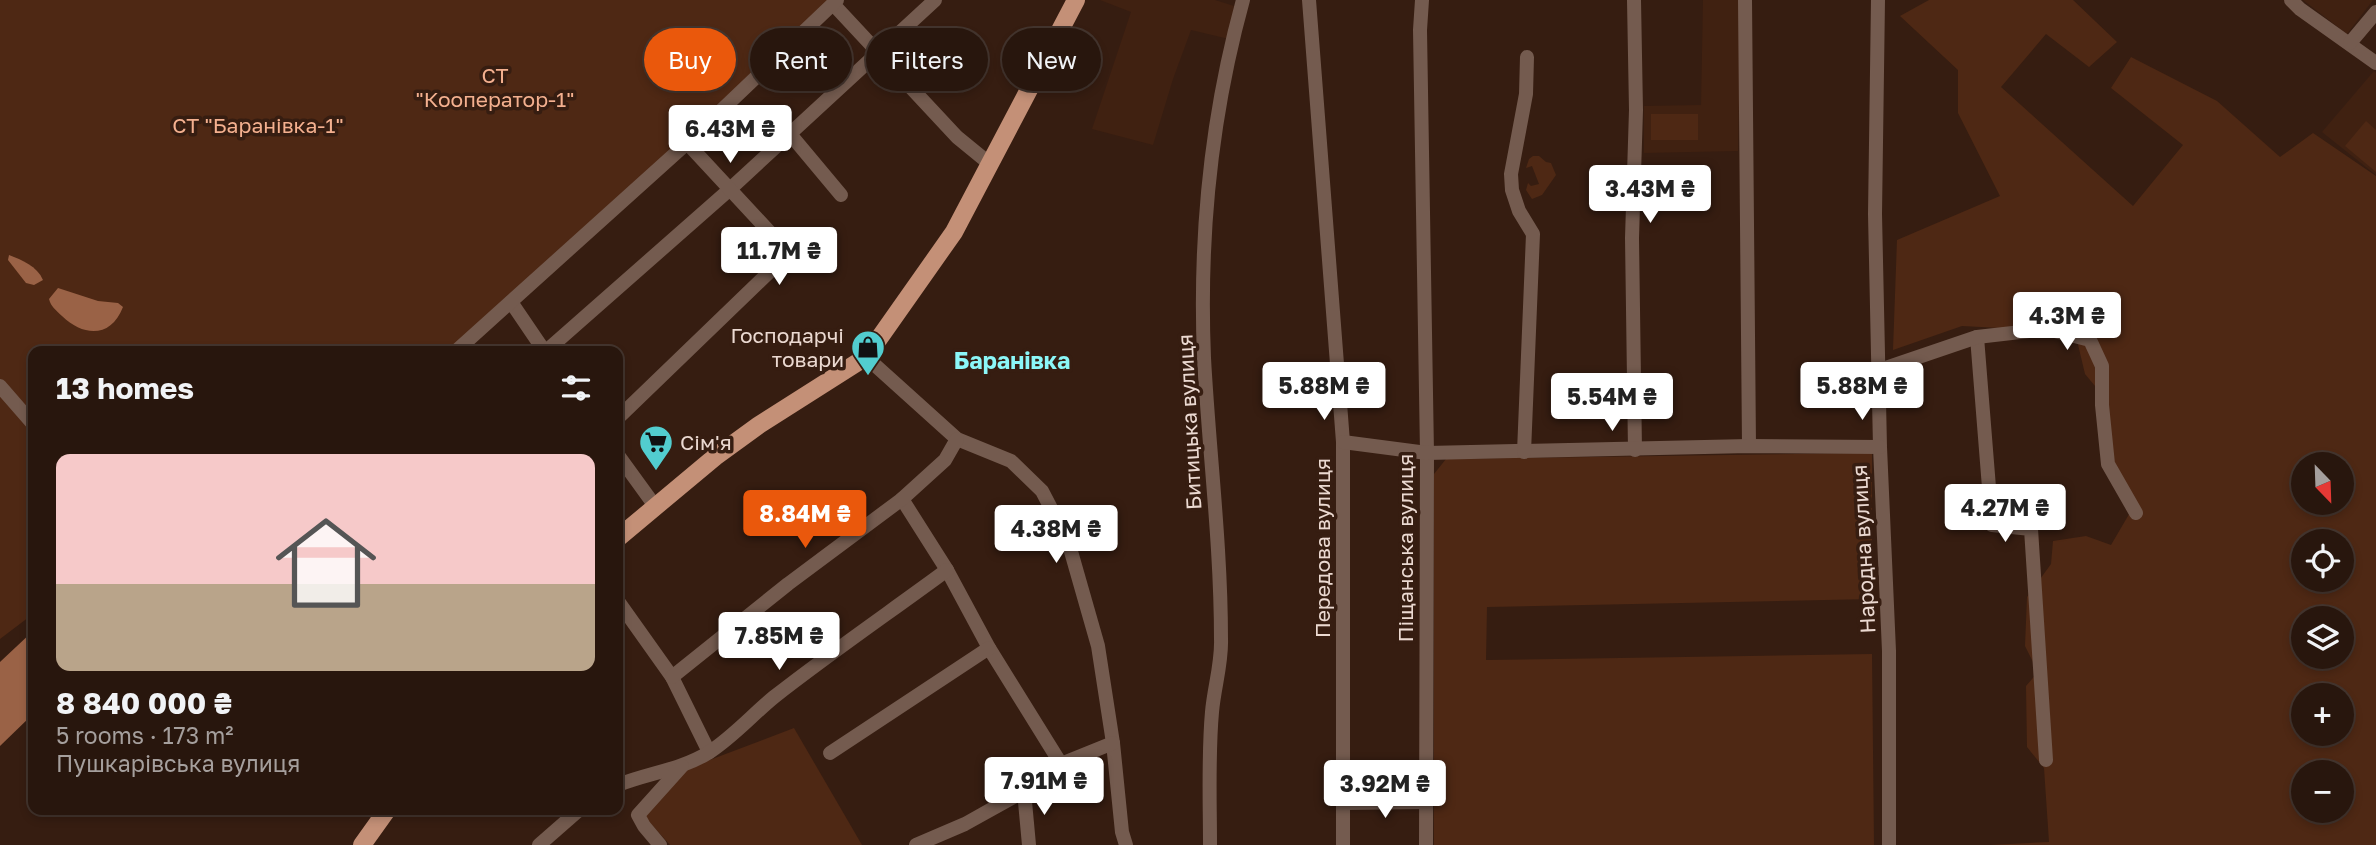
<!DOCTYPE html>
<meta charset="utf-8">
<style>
body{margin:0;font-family:"Golos Text",sans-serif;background:#301f16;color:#f1f3f6;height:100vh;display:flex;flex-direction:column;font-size:26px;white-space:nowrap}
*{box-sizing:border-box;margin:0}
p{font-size:23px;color:#a59f9d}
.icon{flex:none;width:38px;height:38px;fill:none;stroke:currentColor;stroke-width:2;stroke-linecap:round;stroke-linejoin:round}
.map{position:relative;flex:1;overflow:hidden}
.sheet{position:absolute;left:28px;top:346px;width:595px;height:469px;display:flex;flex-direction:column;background:#28160d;border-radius:14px;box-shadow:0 4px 10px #0003,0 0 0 2px #44352e}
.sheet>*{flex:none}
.top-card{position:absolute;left:644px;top:28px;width:665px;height:63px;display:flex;gap:14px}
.needle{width:46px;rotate:157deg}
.buttons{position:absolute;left:2291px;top:452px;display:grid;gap:14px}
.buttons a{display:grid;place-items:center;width:63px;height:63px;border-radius:50%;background:#28160d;box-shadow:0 4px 10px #0003,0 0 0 2px #44352e;font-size:35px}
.price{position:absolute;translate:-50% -60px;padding:0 16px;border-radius:7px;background:#fff;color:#222;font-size:23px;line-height:46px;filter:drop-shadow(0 2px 4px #0008)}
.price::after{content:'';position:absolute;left:50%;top:42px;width:21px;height:16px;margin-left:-10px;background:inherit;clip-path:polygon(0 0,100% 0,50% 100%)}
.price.on{background:#ea580c;color:#fff}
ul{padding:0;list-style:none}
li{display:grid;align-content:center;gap:14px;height:371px;padding:0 28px}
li+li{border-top:2px solid #44352e}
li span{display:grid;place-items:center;height:217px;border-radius:14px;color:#555}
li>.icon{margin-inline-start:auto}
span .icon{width:126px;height:126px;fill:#fffc;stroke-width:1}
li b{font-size:30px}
h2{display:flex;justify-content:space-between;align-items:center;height:84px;padding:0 28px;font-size:30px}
.chip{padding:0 24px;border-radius:32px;background:#28160d;box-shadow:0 4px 10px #0003,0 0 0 2px #44352e;font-size:24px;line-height:63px}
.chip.on{background:#ea580c;color:#fff}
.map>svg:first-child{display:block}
.built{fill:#402111}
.green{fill:#4e2814;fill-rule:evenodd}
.water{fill:#9a6246}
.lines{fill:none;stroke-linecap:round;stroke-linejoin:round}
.minor{stroke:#745b4f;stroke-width:14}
.major{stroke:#c49077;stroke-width:18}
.labels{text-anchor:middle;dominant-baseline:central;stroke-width:7;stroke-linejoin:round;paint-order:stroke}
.park-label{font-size:21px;fill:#f4b08f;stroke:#361d11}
.poi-label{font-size:21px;fill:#ebd9d1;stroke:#361d11;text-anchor:end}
.street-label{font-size:21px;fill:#ebd9d1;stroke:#361d11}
.neighbourhood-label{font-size:23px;font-weight:bold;fill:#8bf7f8;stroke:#361d11}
</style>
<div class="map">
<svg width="2376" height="845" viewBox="0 0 2376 845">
<rect width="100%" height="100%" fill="#361d11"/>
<g class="built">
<path d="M1100,0H1215L1234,6L1229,39L1191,30L1173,79L1153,145L1092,129L1131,12Z"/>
<path d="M1703,0H1741L1738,151L1644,153V106L1701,105Z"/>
<path d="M2303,0H2373L2347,34Z"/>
<path d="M2374,71L2376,73V175L2322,132Z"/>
</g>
<g class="green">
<path d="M0,0H837L455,352H33V614L0,639Z"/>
<path d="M1929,0H2073L2117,42L2089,67L2046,34L2001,87L2133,206L2183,145L2111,88L2131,57L2217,101L2280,157L2313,133L2376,176V845H1990L2049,842L2044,768L2027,747L2026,686L2038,672L2025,646L2027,597L2051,564L2053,541L2086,536L2111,545L2135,504L2111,462L2105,398L2085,374L2075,332L1962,326L1893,350L1897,240L2000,196L1958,113V70L1900,16ZM2303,464H2342V502H2303ZM2303,541H2342V579H2303ZM2303,618H2342V656H2303ZM2303,695H2342V733H2303ZM2303,772H2342V810H2303Z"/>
<rect x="1651" y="114" width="47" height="26"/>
<path d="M2366,121L2376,130V172L2345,146Z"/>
<path d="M1533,156H1539L1546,162L1551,163L1556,175L1542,195L1532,199L1526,190L1528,183L1531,186L1539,184L1532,166L1526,168L1529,159Z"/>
<path d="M1872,453V599L1487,607L1486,660L1872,654L1874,845H1434V474L1446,459Z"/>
<path d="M794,728L862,845H670L644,816L686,769Z"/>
</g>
<g class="water">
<path d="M9,255C22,260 37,266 43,280L34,285L26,283L8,260Z"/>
<path d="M58,288L98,301L118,303L123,307C111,338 84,337 62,316C56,310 51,307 49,299Z"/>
<path d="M33,631V714L0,746V662Z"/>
</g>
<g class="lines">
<g class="minor">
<path d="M1309,0L1343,442V845"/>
<path d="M1422,0L1420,30L1427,453L1426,845"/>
<path d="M1634,0L1636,110L1632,238L1635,450"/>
<path d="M1745,0L1749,446"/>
<path d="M1878,0L1875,214L1880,447L1889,651V845"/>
<path d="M2291,0L2300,9L2376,63"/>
<path d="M833,4L957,137L990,164"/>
<path d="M2350,43L2376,12"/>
<path d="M790,134L841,195"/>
<path d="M511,302L545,352"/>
<path d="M1977,337L1992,525L2031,529L2046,760"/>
<path d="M455,352L687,143L837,0"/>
<path d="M545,352L729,190L935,0"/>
<path d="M866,357L957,439L1011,461L1042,491L1068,541L1098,646L1113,743L1122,832L1126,845"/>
<path d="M1880,370L1977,337L2047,329L2090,340L2102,366V405L2108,464L2136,513"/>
<path d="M0,386L33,424"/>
<path d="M618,418L789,253L687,143"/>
<path d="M1343,442L1427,453L1749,446L1880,447"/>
<path d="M1524,452L1533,234L1519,211L1512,190L1511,174L1526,94L1527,57"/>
<path d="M618,455L655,506"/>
<path d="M902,499L947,570L989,648L1061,764"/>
<path d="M618,601L672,677L709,752"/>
<path d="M672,677L788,584L902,499L945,460L957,439"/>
<path d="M830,753L989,648"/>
<path d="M618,785C648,773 680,770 708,753C733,737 752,715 774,697C830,653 890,612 947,570"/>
<path d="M1024,791L1029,845"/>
<path d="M1344,803L1425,802"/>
<path d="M539,845L579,810"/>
<path d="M660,845L644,826L638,815L682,766"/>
<path d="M916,845L965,824L1024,791L1061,764L1113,743"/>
<path d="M1210,845C1210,801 1208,756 1212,712C1214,688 1222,663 1221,639C1221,545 1209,451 1204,358C1199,238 1211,116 1243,0"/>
</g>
<g class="major">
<path d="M618,538L715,457L759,425L866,357L954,232L1076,0"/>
<path d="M362,845L387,810"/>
</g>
</g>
<defs>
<g id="shop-pin" transform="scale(1.75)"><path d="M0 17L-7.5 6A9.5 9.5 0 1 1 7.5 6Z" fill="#52cdcf" stroke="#361d11"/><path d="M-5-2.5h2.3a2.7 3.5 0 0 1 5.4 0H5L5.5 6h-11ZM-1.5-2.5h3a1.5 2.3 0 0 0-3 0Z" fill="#111"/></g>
<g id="supermarket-pin" transform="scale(1.75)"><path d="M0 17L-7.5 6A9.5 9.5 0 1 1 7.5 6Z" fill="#52cdcf" stroke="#361d11"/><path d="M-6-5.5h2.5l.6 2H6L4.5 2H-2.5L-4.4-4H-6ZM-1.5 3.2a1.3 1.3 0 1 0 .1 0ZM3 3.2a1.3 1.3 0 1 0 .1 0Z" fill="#111"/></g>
</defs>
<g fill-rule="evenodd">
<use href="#shop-pin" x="868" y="347"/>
<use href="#supermarket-pin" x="656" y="442"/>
</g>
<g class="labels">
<g class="park-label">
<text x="495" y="75">СТ<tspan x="495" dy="24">"Кооператор-1"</tspan></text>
<text x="258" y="125">СТ "Баранівка-1"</text>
</g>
<g class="poi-label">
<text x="844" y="335">Господарчі<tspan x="844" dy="24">товари</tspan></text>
<text x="680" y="442" text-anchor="start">Сім'я</text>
</g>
<g class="street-label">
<text transform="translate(1189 422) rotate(-93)">Битицька вулиця</text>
<text transform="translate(1322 548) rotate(-90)">Передова вулиця</text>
<text transform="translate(1405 548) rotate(-90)">Піщанська вулиця</text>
<text transform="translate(1863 549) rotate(-93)">Народна вулиця</text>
</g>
<g class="neighbourhood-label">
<text x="1012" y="360">Баранівка</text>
</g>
</g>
</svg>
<div class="buttons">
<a><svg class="needle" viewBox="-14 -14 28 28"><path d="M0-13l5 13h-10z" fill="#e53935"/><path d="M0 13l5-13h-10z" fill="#a59f9d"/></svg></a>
<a><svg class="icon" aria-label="locate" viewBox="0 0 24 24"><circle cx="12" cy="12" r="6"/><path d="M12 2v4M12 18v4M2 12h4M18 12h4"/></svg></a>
<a><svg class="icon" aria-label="layers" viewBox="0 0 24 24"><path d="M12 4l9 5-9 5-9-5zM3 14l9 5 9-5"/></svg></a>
<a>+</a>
<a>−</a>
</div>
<b class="price" style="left:730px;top:165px">6.43M ₴</b>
<b class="price" style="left:1650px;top:225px">3.43M ₴</b>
<b class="price" style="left:779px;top:287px">11.7M ₴</b>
<b class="price" style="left:2067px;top:352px">4.3M ₴</b>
<b class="price" style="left:1324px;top:422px">5.88M ₴</b>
<b class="price" style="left:1862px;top:422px">5.88M ₴</b>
<b class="price" style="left:1612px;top:433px">5.54M ₴</b>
<b class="price" style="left:2005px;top:544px">4.27M ₴</b>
<b class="price on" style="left:805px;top:550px">8.84M ₴</b>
<b class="price" style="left:1056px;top:565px">4.38M ₴</b>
<b class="price" style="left:779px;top:672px">7.85M ₴</b>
<b class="price" style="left:1044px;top:817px">7.91M ₴</b>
<b class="price" style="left:1385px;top:820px">3.92M ₴</b>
<div class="top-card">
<a class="chip on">Buy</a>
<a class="chip">Rent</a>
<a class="chip">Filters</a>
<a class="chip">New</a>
</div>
<section class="sheet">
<h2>13 homes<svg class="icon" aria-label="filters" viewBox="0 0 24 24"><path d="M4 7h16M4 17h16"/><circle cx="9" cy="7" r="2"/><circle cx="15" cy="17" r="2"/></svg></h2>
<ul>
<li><span style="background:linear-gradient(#f6c9c9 60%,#b9a48a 0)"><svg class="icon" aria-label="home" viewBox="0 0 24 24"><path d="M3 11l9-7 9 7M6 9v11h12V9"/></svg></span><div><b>8 840 000 ₴</b><p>5 rooms · 173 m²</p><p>Пушкарівська вулиця</p></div></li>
</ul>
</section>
</div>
